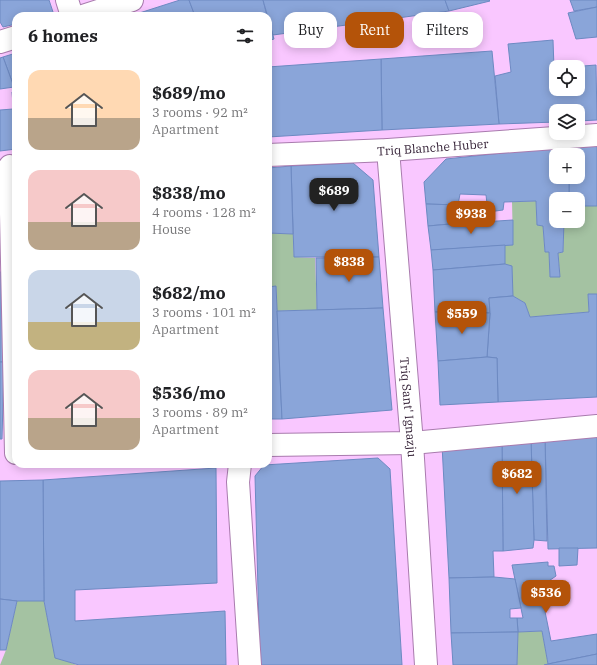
<!DOCTYPE html>
<meta charset="utf-8">
<style>
body{margin:0;font-family:"IBM Plex Serif",serif;background:#f2f2f2;color:#202124;height:100vh;display:flex;flex-direction:column;font-size:15px;white-space:nowrap}
*{box-sizing:border-box;margin:0}
p{font-size:13px;color:#757577}
.icon{flex:none;width:22px;height:22px;fill:none;stroke:currentColor;stroke-width:2;stroke-linecap:round;stroke-linejoin:round}
.map{position:relative;flex:1;overflow:hidden}
.side{position:absolute;left:12px;top:12px;width:260px;height:456px;display:flex;flex-direction:column;background:#fff;border-radius:12px;box-shadow:0 2px 10px #0003}
.side>*{flex:none}
.top-card{position:absolute;left:284px;top:12px;width:253px;height:36px;display:flex;gap:8px}
.buttons{position:absolute;left:549px;top:60px;display:grid;gap:8px}
.buttons a{display:grid;place-items:center;width:36px;height:36px;border-radius:8px;background:#fff;box-shadow:0 2px 10px #0003;font-size:20px}
.price{position:absolute;translate:-50% -34px;padding:0 9px;border-radius:8px;background:#b45309;color:#fff;font-size:13px;line-height:26px;filter:drop-shadow(0 1px 2px #0008)}
.price::after{content:'';position:absolute;left:50%;top:24px;width:12px;height:9px;margin-left:-6px;background:inherit;clip-path:polygon(0 0,100% 0,50% 100%)}
.price.selected{background:#222;color:#fff}
ul{padding:0;list-style:none}
li{display:flex;align-items:center;gap:12px;height:100px;padding:0 16px}
li span{display:grid;place-items:center;flex:none;width:112px;height:80px;border-radius:12px;color:#555}
li>.icon{margin-inline-start:auto}
span .icon{width:48px;height:48px;fill:#fffc;stroke-width:1}
li b{font-size:17px}
h2{display:flex;justify-content:space-between;align-items:center;height:48px;padding:0 16px;font-size:17px}
.chip{padding:0 14px;border-radius:12px;background:#fff;box-shadow:0 2px 10px #0003;font-size:14px;line-height:36px}
.chip.selected{background:#b45309;color:#fff}
.map>svg:first-child{display:block}
.green{fill:#a4c2a2}
.building{fill:#8aa5d9;stroke:#6d8ac2}
.lines{fill:none;stroke-linecap:round;stroke-linejoin:round}
.minor-casing{stroke:#a97bae;stroke-width:24}
.minor{stroke:#fff;stroke-width:22}
.labels{text-anchor:middle;dominant-baseline:central;stroke-width:4;stroke-linejoin:round;paint-order:stroke}
.street-label{font-size:12px;fill:#342136;stroke:#fbddfe}
</style>
<div class="map">
<svg width="597" height="665" viewBox="0 0 597 665">
<rect width="100%" height="100%" fill="#f9c7ff"/>
<g class="green">
<path d="M536,201L537,224L543,226L545,252H549L550,277H560L558,253L563,252L564,221H578V206H597V294H588L589,312L530,317L525,303L513,296L505,264V245H513L512,202Z"/>
<path d="M268,233L293,234L294,257L315,258L317,310L277,311L276,287H268Z"/>
<path d="M17,601H44L55,657L77,665H0L6,650Z"/>
<path d="M542,631L548,664L544,665H517L518,632Z"/>
</g>
<g class="building">
<path d="M0,0H49L54,15L49,16H16V24L3,27L0,22Z"/>
<path d="M180,0H189L195,16H130Z"/>
<path d="M189,0H263L267,16H195Z"/>
<path d="M263,0H445L449,11L273,35Z"/>
<path d="M445,0H489L490,1L449,11Z"/>
<path d="M570,0H597V7L574,11Z"/>
<path d="M597,7V37L576,39L568,13Z"/>
<path d="M268,18L274,39L268,41Z"/>
<path d="M553,40L554,68H556V89H578V67H570L596,65L597,120L578,121V111H556V122L499,124L495,76L511,72L508,44Z"/>
<path d="M492,51L499,124L382,130L381,59Z"/>
<path d="M16,53V87H14L3,57Z"/>
<path d="M3,57L14,87L0,89V58Z"/>
<path d="M381,59L382,130L268,137V67Z"/>
<path d="M16,91V140L12,92Z"/>
<path d="M13,109L16,149L0,151V110Z"/>
<path d="M597,144V206H578V199H569V177H578V155H569V146Z"/>
<path d="M569,146V155H556V177H569V199H556V221H564L563,252L558,253L560,277H550L549,252H545L543,226L537,225L536,201L504,202L503,210L488,212L486,195L460,194L458,205L426,204L424,182L446,159Z"/>
<path d="M353,163L373,180L379,257H294L291,166Z"/>
<path d="M291,166L293,234L268,233V168Z"/>
<path d="M426,204L458,205L457,215H449L450,224L428,226Z"/>
<path d="M513,220V245L431,250L428,226L450,224Z"/>
<path d="M505,245V264L433,270L431,250Z"/>
<path d="M379,257L383,308L317,310L316,258Z"/>
<path d="M505,264L512,266L513,296L489,298L490,313L435,312L433,270Z"/>
<path d="M0,272H5L4,362H0Z"/>
<path d="M276,286L282,419H268V287Z"/>
<path d="M588,294H597V397L498,402L497,358L487,357L490,313L489,298L513,296L525,303L530,317L589,312Z"/>
<path d="M383,308L392,410L282,419L277,311Z"/>
<path d="M435,312L490,313L487,357L438,361Z"/>
<path d="M487,357L497,358L498,402L440,405L438,361Z"/>
<path d="M0,362H4L2,439H0Z"/>
<path d="M597,433V548L548,549L545,437Z"/>
<path d="M545,437L547,541L534,540L531,439Z"/>
<path d="M502,439H531L534,540L533,548L503,551Z"/>
<path d="M502,439L503,551H493L494,577L449,578L442,445Z"/>
<path d="M378,458L390,469L402,665H260L255,476L264,465Z"/>
<path d="M216,468L217,583L75,590V621L225,611L226,665H79L55,658L44,601L43,480Z"/>
<path d="M43,480L44,601H17L0,599V481Z"/>
<path d="M559,548H578L577,565L559,566Z"/>
<path d="M548,562V566H554L556,576L540,587L551,641L597,634V654L548,664L542,631L518,632L517,618H523L512,565Z"/>
<path d="M494,577L515,579L521,608L510,609V618H517L518,632L451,633L449,578Z"/>
<path d="M0,599L17,601L6,650H0Z"/>
<path d="M518,632L517,665H453L451,633Z"/>
<path d="M597,654V665H544L548,664Z"/>
</g>
<g class="lines">
<g class="minor-casing">
<g id="minor">
<path d="M67,0L72,16"/>
<path d="M83,16L132,0"/>
<path d="M0,42L16,37"/>
<path id="s1" d="M388,150L412,443L426,665"/>
<path id="s2" d="M268,155L388,150L597,135"/>
<path d="M10,166L16,453"/>
<path d="M268,445L412,443L597,426"/>
<path d="M240,464L238,482L250,665"/>
</g>
</g>
<use href="#minor" class="minor"/>
</g>
<g class="labels">
<g class="street-label">
<text stroke="none"><textPath href="#s2" startOffset="165">Triq Blanche Huber</textPath></text>
<text stroke="none"><textPath href="#s1" startOffset="258">Triq Sant' Ignazju</textPath></text>
</g>
</g>
</svg>
<div class="buttons">
<a><svg class="icon" aria-label="locate" viewBox="0 0 24 24"><circle cx="12" cy="12" r="6"/><path d="M12 2v4M12 18v4M2 12h4M18 12h4"/></svg></a>
<a><svg class="icon" aria-label="layers" viewBox="0 0 24 24"><path d="M12 4l9 5-9 5-9-5zM3 14l9 5 9-5"/></svg></a>
<a>+</a>
<a>−</a>
</div>
<b class="price selected" style="left:334px;top:212px">$689</b>
<b class="price" style="left:471px;top:235px">$938</b>
<b class="price" style="left:349px;top:283px">$838</b>
<b class="price" style="left:462px;top:335px">$559</b>
<b class="price" style="left:517px;top:495px">$682</b>
<b class="price" style="left:546px;top:614px">$536</b>
<div class="top-card">
<a class="chip">Buy</a>
<a class="chip selected">Rent</a>
<a class="chip">Filters</a>
</div>
<section class="side">
<h2>6 homes<svg class="icon" aria-label="filters" viewBox="0 0 24 24"><path d="M4 7h16M4 17h16"/><circle cx="9" cy="7" r="2"/><circle cx="15" cy="17" r="2"/></svg></h2>
<ul>
<li><span style="background:linear-gradient(#ffd9b3 60%,#b9a48a 0)"><svg class="icon" aria-label="home" viewBox="0 0 24 24"><path d="M3 11l9-7 9 7M6 9v11h12V9"/></svg></span><div><b>$689/mo</b><p>3 rooms · 92 m²</p><p>Apartment</p></div></li>
<li><span style="background:linear-gradient(#f6c9c9 65%,#b9a48a 0)"><svg class="icon" aria-label="home" viewBox="0 0 24 24"><path d="M3 11l9-7 9 7M6 9v11h12V9"/></svg></span><div><b>$838/mo</b><p>4 rooms · 128 m²</p><p>House</p></div></li>
<li><span style="background:linear-gradient(#c9d6e8 65%,#c2b280 0)"><svg class="icon" aria-label="home" viewBox="0 0 24 24"><path d="M3 11l9-7 9 7M6 9v11h12V9"/></svg></span><div><b>$682/mo</b><p>3 rooms · 101 m²</p><p>Apartment</p></div></li>
<li><span style="background:linear-gradient(#f6c9c9 60%,#b9a48a 0)"><svg class="icon" aria-label="home" viewBox="0 0 24 24"><path d="M3 11l9-7 9 7M6 9v11h12V9"/></svg></span><div><b>$536/mo</b><p>3 rooms · 89 m²</p><p>Apartment</p></div></li>
</ul>
</section>
</div>
